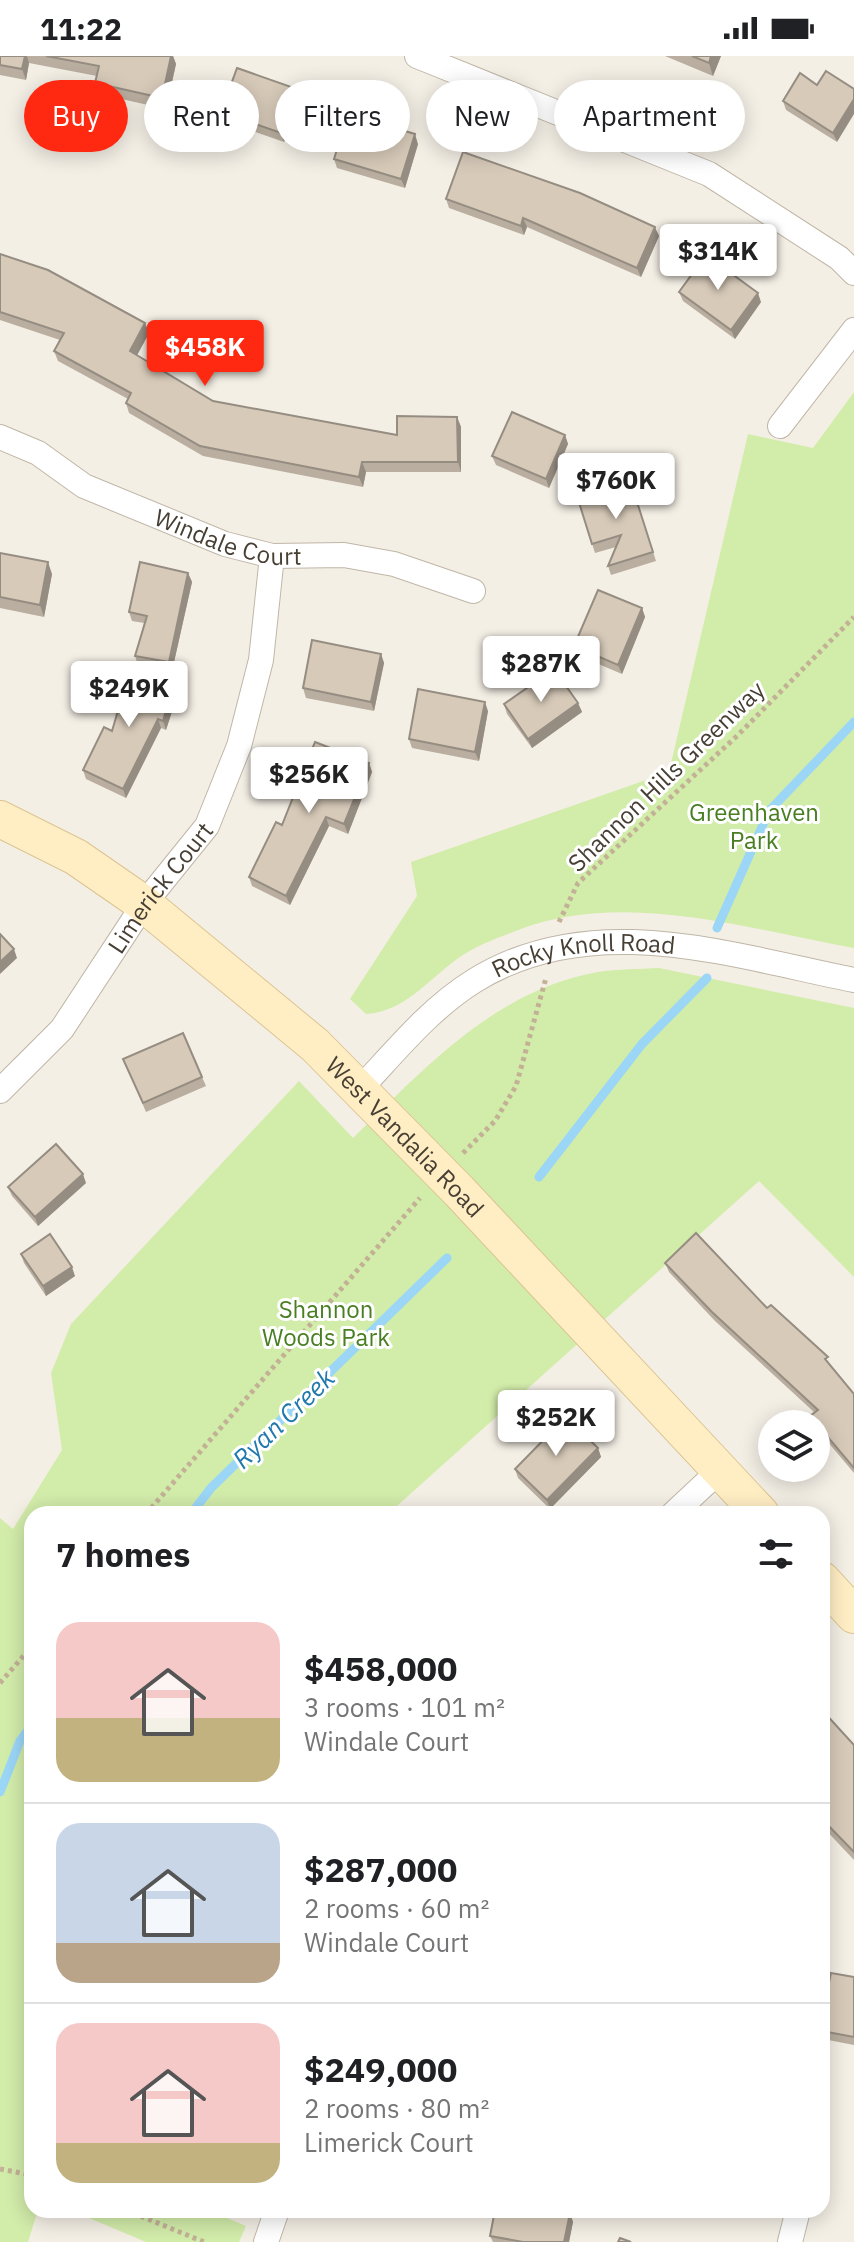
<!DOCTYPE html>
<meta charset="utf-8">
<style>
body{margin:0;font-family:"IBM Plex Sans",sans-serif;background:#f2f2f2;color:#202124;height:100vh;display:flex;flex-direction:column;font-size:30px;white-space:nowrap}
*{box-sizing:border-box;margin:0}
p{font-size:26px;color:#757577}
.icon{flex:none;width:44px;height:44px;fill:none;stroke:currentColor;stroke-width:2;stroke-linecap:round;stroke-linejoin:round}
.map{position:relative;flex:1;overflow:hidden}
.drawer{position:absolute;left:24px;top:1450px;width:806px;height:712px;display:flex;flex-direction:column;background:#fff;border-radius:24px;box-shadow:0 4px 20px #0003}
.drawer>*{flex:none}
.guide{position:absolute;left:24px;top:24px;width:806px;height:72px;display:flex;gap:16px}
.fabs{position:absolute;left:758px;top:1354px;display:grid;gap:16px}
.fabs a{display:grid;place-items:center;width:72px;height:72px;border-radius:50%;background:#fff;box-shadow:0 4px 20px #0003;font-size:40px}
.price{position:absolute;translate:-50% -68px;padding:0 18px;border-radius:8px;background:#fff;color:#222;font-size:26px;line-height:52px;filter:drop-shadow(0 2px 4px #0008)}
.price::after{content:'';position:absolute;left:50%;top:48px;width:24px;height:18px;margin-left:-12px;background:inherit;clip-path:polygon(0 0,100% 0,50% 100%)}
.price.current{background:#ff2911;color:#fff}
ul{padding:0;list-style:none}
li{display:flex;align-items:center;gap:24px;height:200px;padding:0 32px}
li+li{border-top:2px solid #e0e0e0}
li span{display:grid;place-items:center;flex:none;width:224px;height:160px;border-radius:24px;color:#555}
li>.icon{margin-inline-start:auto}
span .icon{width:96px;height:96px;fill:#fffc;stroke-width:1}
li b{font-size:34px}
h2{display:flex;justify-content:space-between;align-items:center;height:96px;padding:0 32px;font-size:34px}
.tag{padding:0 28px;border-radius:36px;background:#fff;box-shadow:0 4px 20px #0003;font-size:28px;line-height:72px}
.tag.current{background:#ff2911;color:#fff}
.status{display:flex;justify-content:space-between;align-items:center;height:56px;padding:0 40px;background:#fff;direction:ltr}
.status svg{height:22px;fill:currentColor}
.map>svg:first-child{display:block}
.green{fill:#d2ecaa}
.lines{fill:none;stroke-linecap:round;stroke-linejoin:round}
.stream{stroke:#9bd6f7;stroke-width:9}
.street-casing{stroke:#c0b6a7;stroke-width:26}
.secondary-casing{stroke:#dcc492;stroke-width:38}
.path{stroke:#c3b196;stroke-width:5;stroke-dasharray:4 4;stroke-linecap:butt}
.street{stroke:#fff;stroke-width:24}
.secondary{stroke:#ffeec4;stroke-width:36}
.wall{fill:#b9ae9f}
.shaded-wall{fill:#968d82}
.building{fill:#d7cab9;stroke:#968d82;stroke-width:2}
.labels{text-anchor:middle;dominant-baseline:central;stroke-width:6;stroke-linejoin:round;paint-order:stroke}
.street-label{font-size:24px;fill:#473f34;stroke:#fff}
.park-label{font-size:24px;fill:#497e22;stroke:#fff}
.water-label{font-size:26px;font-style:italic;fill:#2178ac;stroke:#fff}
</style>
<div class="status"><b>11:22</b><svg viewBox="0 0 49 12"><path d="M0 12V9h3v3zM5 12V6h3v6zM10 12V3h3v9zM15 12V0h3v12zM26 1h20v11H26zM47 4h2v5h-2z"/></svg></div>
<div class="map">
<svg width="854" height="2186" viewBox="0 0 854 2186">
<rect width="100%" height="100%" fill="#f4efe5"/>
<g class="green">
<path d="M854,336V892C746,873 625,833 518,874C500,881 479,889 463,899C431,920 406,956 366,958L350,943L417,840L411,806L669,716L748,378L813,392Z"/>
<path d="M659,912L854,952V1221L759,1125L388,1458H32V2154H38L28,2186H0V1462L13,1473L62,1394L51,1317L71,1268L299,1025L353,1082C424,1013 495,934 598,916C618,913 639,913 659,912Z"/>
<path d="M70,2154H208L246,2170L239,2186H146Z"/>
</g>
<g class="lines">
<g class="stream">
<path d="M717,872L769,755L854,666"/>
<path d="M539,1121L642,988L707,922"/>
<path d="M191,1458L211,1432L447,1202"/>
<path d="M0,1736L20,1685L32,1669"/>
</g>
<g class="street-casing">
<g id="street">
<path d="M417,0L709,118L839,202L854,217"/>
<path d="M780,370L854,274"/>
<path id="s1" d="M0,381L38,397L84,430L225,488L272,500L344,499L394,508L473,535"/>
<path id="s2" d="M359,1034C394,997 429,953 474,925C591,852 729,899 854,924"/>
<path id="s3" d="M0,1035L62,973L144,848L207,770L239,690L261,604L272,500"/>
<path d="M673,1458L720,1414"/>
<path d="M266,2186L277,2154"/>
<path d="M790,2186L798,2154"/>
</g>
</g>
<g class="secondary-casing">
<g id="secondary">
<path id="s4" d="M0,763L76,801L144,848L315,989L459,1135L761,1458"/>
<path d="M822,1524L854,1559"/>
</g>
</g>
<g class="path">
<path d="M559,866L578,827L738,679L854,561"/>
<path d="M463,1097L495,1065L516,1030L546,922"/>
<path d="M146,1458L420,1142"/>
<path d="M0,1627L32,1590"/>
<path d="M0,2113L32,2119"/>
<path d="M126,2154L204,2186"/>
</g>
<use href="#street" class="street"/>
<use href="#secondary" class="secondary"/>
</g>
<g class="wall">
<path d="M0,0H173L176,8L166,53L99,38L95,27L97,20L29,7L26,24L0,19Z"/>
<path d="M665,0H721L713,20Z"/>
<path d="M817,29L837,86L786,54L783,45Z"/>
<path d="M229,34L300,42L284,86L244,72L241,63L247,48L233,43Z"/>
<path d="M418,88L405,132L337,112L334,103Z"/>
<path d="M446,143L659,180L641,221L527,171L524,179L449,152Z"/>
<path d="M0,198L145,267L149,277L137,299L213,345L397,379L457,361L461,371V416H366L363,431L203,400L129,357L126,347L128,343L58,305L54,295L60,284L0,264Z"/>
<path d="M679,236L761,246L735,283L683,245Z"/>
<path d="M565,379L568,388L549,432L496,409L492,400Z"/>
<path d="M630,424L656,505L611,519L608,510L616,491L595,497L577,440Z"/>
<path d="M0,497L52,518L44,561L0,552Z"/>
<path d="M188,517L192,526L172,615L138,609L135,600L144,567L132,565L129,556Z"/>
<path d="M642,552L645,561L622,618L577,599L574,590Z"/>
<path d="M381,598L384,607L374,655L306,642L303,632Z"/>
<path d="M177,640L166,674L161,672L126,742L86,723L83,714Z"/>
<path d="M578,647L582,656L532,692L507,658L504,648Z"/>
<path d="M488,655L479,705L412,692L409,683Z"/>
<path d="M369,707L372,716L348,778L329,770L290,849L252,830L249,821L282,769Z"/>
<path d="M127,1012L202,1021L206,1030L146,1056Z"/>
<path d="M86,1127L38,1170L12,1140L8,1131Z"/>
<path d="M21,1198L75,1220L46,1240L24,1207Z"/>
<path d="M665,1207L767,1252L831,1310L854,1338V1417L816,1372V1368H813L810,1360L815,1357L715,1265L669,1216Z"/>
<path d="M598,1392L601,1401L550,1453L518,1422L515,1413Z"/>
<path d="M822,1654L854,1689V1804L822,1770Z"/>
<path d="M854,1921V1989L823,1983L822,1961Z"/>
<path d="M403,2154H423L420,2161Z"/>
<path d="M570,2157L573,2166L569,2186H493L490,2180Z"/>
</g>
<g class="shaded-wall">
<path d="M25,0H27L29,7L26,24L22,13Z"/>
<path d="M171,0H173L176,8L166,53L162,42Z"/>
<path d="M711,0H721L713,20L709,7Z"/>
<path d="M297,33L300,42L284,86L281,77Z"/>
<path d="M854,43V58L837,86L833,77Z"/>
<path d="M415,78L418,88L405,132L401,123Z"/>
<path d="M523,162L527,171L524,179L521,170Z"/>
<path d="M655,171L659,180L641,221L637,212Z"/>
<path d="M758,237L761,246L735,283L731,274Z"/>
<path d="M145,267L149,277L134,305L130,295Z"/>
<path d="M457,361L461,371V416L458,406Z"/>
<path d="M565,379L568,388L549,432L546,423Z"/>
<path d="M362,406L366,416L363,431L359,421Z"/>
<path d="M48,506L52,518L44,561L40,549Z"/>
<path d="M188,517L192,526L172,615L169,606Z"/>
<path d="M642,552L645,561L622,618L618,609Z"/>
<path d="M381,598L384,607L374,655L371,646Z"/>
<path d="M173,631L177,640L166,674L163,665Z"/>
<path d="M485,646L488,655L479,705L475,696Z"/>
<path d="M578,647L582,656L532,692L528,683Z"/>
<path d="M158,663L161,672L126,742L123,733Z"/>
<path d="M369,707L372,716L348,778L344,768Z"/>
<path d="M326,761L329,770L290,849L286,840Z"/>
<path d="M14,893L17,902L0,918V906Z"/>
<path d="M83,1118L86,1127L38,1170L35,1161Z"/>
<path d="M72,1211L75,1220L46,1240L43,1230Z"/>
<path d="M598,1392L601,1401L550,1453L547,1444Z"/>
<path d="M418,2154H423L420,2161Z"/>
<path d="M570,2157L573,2166L569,2186H564Z"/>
</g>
<g class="building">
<path d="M0,0H25L22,13L0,9Z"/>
<path d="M46,0H171L162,42L95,27L99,10Z"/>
<path d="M692,0H711L709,7Z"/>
<path d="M237,12L297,33L281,77L241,63L249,41L229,34Z"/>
<path d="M826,15L854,33V43L833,77L783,45L800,17L817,29Z"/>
<path d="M348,58L415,78L401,123L334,103Z"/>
<path d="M463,96L580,137L655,171L637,212L523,162L521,170L446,143Z"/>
<path d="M0,198L48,214L145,267L130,295L213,345L397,379V360L457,361L458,406H362L359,421L200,390L126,347L131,337L54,295L64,277L0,256Z"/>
<path d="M706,199L758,237L731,274L679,236Z"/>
<path d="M512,356L565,379L546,423L492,400Z"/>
<path d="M630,424L653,496L608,510L621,479L592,488L577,440Z"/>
<path d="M0,497L48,506L40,549L0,541Z"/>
<path d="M140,506L188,517L169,606L135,600L147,560L129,556Z"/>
<path d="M598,534L642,552L618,609L574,590Z"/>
<path d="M312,584L381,598L371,646L303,632Z"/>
<path d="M554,613L578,647L528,683L504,648Z"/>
<path d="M130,614L173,631L163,665L158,663L123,733L83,714L104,671L112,675Z"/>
<path d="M418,633L485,646L475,696L409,683Z"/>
<path d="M315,686L369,707L344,768L326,761L286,840L249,821L276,766L282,769Z"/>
<path d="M0,878L14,893L0,906Z"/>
<path d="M183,977L202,1021L143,1047L123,1003Z"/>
<path d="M56,1088L83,1118L35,1161L8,1131Z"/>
<path d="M696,1177L767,1252L771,1249L828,1301L825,1303L854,1338V1412L810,1360L818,1354L712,1256L665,1207Z"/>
<path d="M50,1178L72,1211L43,1230L21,1198Z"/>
<path d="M566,1361L598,1392L547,1444L515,1413Z"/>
<path d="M822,1654L854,1689V1796L822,1763Z"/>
<path d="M831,1917L854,1921V1981L822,1975V1961Z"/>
<path d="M495,2154H556L570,2157L564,2186H523L490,2180Z"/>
<path d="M620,2182L631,2186H618Z"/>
</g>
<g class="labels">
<g class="street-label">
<text stroke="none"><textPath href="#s1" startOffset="252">Windale Court</textPath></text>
<text transform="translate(666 720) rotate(-44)">Shannon Hills Greenway</text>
<text stroke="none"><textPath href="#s3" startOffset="260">Limerick Court</textPath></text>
<text stroke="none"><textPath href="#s2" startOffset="274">Rocky Knoll Road</textPath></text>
<text stroke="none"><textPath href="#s4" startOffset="518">West Vandalia Road</textPath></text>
</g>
<g class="park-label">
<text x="754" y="756">Greenhaven<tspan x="754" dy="28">Park</tspan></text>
<text x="326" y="1253">Shannon<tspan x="326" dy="28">Woods Park</tspan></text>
</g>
<g class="water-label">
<text transform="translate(283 1362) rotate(-44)">Ryan Creek</text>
</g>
</g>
</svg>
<div class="fabs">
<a><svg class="icon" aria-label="layers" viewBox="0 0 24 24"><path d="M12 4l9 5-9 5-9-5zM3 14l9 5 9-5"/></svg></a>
</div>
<b class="price" style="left:718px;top:236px">$314K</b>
<b class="price current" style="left:205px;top:332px">$458K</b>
<b class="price" style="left:616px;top:465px">$760K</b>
<b class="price" style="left:541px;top:648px">$287K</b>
<b class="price" style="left:129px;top:673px">$249K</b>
<b class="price" style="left:309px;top:759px">$256K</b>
<b class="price" style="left:556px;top:1402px">$252K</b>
<div class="guide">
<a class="tag current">Buy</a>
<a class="tag">Rent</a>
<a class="tag">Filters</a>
<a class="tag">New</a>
<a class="tag">Apartment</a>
</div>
<section class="drawer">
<h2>7 homes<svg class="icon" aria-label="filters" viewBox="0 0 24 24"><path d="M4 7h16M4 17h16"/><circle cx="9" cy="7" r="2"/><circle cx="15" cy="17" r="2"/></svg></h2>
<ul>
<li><span style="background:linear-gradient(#f6c9c9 60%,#c2b280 0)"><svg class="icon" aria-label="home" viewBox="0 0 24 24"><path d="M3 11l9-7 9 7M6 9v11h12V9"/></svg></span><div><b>$458,000</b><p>3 rooms · 101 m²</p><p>Windale Court</p></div></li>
<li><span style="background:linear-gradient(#c9d6e8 75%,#b9a48a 0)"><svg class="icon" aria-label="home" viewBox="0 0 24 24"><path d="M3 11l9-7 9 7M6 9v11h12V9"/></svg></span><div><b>$287,000</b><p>2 rooms · 60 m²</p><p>Windale Court</p></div></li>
<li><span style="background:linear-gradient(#f6c9c9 75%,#c2b280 0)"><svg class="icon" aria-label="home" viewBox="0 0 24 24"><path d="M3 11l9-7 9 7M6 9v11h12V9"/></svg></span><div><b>$249,000</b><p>2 rooms · 80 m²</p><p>Limerick Court</p></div></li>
</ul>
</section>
</div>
